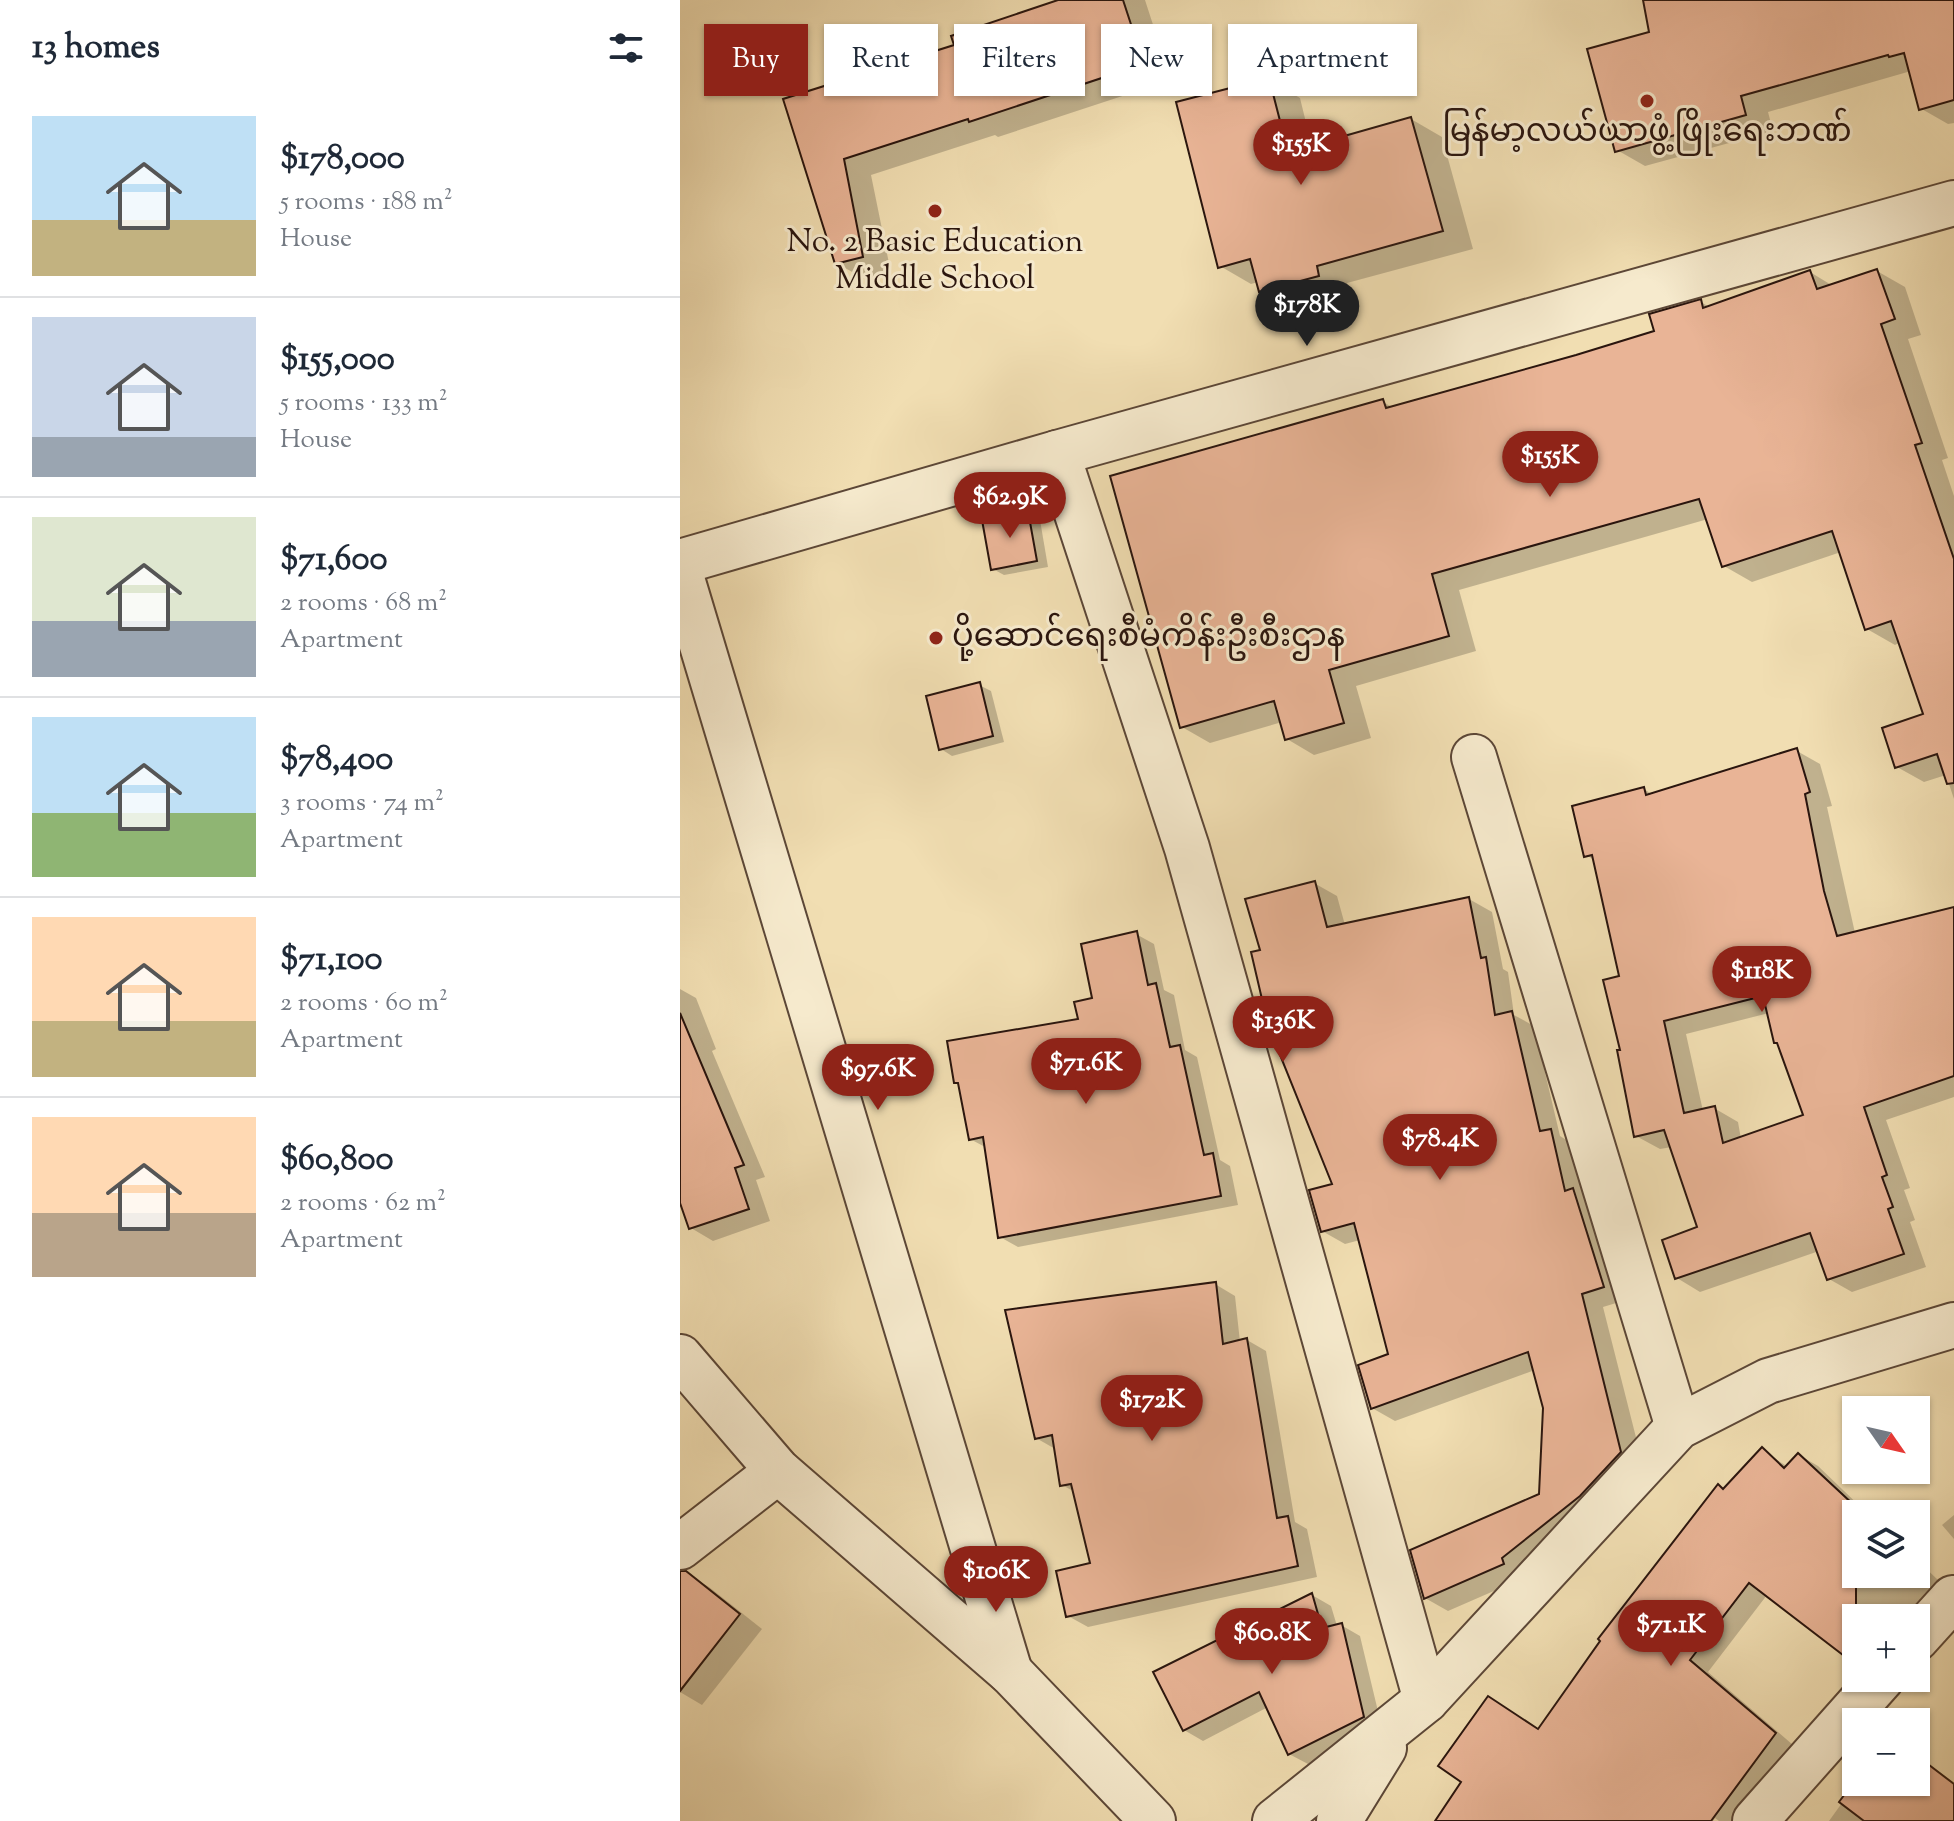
<!DOCTYPE html>
<meta charset="utf-8">
<style>
body{margin:0;font-family:"Sorts Mill Goudy","Noto Sans Myanmar",serif;background:#f2f2f3;color:#1f2937;height:100vh;display:flex;flex-direction:column;font-size:30px;white-space:nowrap}
*{box-sizing:border-box;margin:0}
p{font-size:26px;color:#747a83}
.icon{flex:none;width:44px;height:44px;fill:none;stroke:currentColor;stroke-width:2;stroke-linecap:round;stroke-linejoin:round}
.map{position:relative;flex:1;overflow:hidden}
.panel{display:flex;flex-direction:column;background:#fff;width:680px}
.panel>*{flex:none}
.banner{position:absolute;left:24px;top:24px;width:760px;height:72px;display:flex;gap:16px}
.needle{width:52px;rotate:124deg}
.buttons{position:absolute;left:1162px;top:1396px;display:grid;gap:16px}
.buttons a{display:grid;place-items:center;width:88px;height:88px;border-radius:0px;background:#fff;box-shadow:0 2px 6px #0004;font-size:40px}
.price{position:absolute;translate:-50% -68px;padding:0 18px;border-radius:28px;background:#8f2418;color:#fff;font-size:26px;line-height:52px;filter:drop-shadow(0 2px 4px #0008)}
.price::after{content:'';position:absolute;left:50%;top:48px;width:24px;height:18px;margin-left:-12px;background:inherit;clip-path:polygon(0 0,100% 0,50% 100%)}
.price.current{background:#222;color:#fff}
ul{padding:0;list-style:none}
li{display:flex;align-items:center;gap:24px;height:200px;padding:0 32px}
li+li{border-top:2px solid #e0e1e3}
li span{display:grid;place-items:center;flex:none;width:224px;height:160px;border-radius:0px;color:#555}
li>.icon{margin-inline-start:auto}
span .icon{width:96px;height:96px;fill:#fffc;stroke-width:1}
li b{font-size:34px}
h2{display:flex;justify-content:space-between;align-items:center;height:96px;padding:0 32px;font-size:34px}
.chip{padding:0 28px;border-radius:0px;background:#fff;box-shadow:0 2px 6px #0004;font-size:28px;line-height:72px}
.chip.current{background:#8f2418;color:#fff}
main{display:flex;flex:1;min-height:0}
.map>svg:first-child{display:block}
.shadow{fill:#0003;fill-rule:evenodd}
.building{fill:#e9b496;stroke:#2a150e;stroke-width:2;fill-rule:evenodd}
.lines{fill:none;stroke-linecap:round;stroke-linejoin:round}
.minor-casing{stroke:#5c4737;stroke-width:48}
.minor{stroke:#f6eacd;stroke-width:44}
.poi-dot{fill:#8f2418;stroke:#f6eacd;stroke-width:3}
.labels{text-anchor:middle;dominant-baseline:central;stroke-width:6;stroke-linejoin:round;paint-order:stroke}
.poi-label{font-size:32px;fill:#2a150e;stroke:#f6eacd}
</style>
<main>
<section class="panel">
<h2>13 homes<svg class="icon" aria-label="filters" viewBox="0 0 24 24"><path d="M4 7h16M4 17h16"/><circle cx="9" cy="7" r="2"/><circle cx="15" cy="17" r="2"/></svg></h2>
<ul>
<li><span style="background:linear-gradient(#bfe0f5 65%,#c2b280 0)"><svg class="icon" aria-label="home" viewBox="0 0 24 24"><path d="M3 11l9-7 9 7M6 9v11h12V9"/></svg></span><div><b>$178,000</b><p>5 rooms · 188 m²</p><p>House</p></div></li>
<li><span style="background:linear-gradient(#c9d6e8 75%,#9aa5b1 0)"><svg class="icon" aria-label="home" viewBox="0 0 24 24"><path d="M3 11l9-7 9 7M6 9v11h12V9"/></svg></span><div><b>$155,000</b><p>5 rooms · 133 m²</p><p>House</p></div></li>
<li><span style="background:linear-gradient(#dfe7d0 65%,#9aa5b1 0)"><svg class="icon" aria-label="home" viewBox="0 0 24 24"><path d="M3 11l9-7 9 7M6 9v11h12V9"/></svg></span><div><b>$71,600</b><p>2 rooms · 68 m²</p><p>Apartment</p></div></li>
<li><span style="background:linear-gradient(#bfe0f5 60%,#8fb573 0)"><svg class="icon" aria-label="home" viewBox="0 0 24 24"><path d="M3 11l9-7 9 7M6 9v11h12V9"/></svg></span><div><b>$78,400</b><p>3 rooms · 74 m²</p><p>Apartment</p></div></li>
<li><span style="background:linear-gradient(#ffd9b3 65%,#c2b280 0)"><svg class="icon" aria-label="home" viewBox="0 0 24 24"><path d="M3 11l9-7 9 7M6 9v11h12V9"/></svg></span><div><b>$71,100</b><p>2 rooms · 60 m²</p><p>Apartment</p></div></li>
<li><span style="background:linear-gradient(#ffd9b3 60%,#b9a48a 0)"><svg class="icon" aria-label="home" viewBox="0 0 24 24"><path d="M3 11l9-7 9 7M6 9v11h12V9"/></svg></span><div><b>$60,800</b><p>2 rooms · 62 m²</p><p>Apartment</p></div></li>
</ul>
</section>
<div class="map">
<svg width="1274" height="1821" viewBox="0 0 1274 1821">
<rect width="100%" height="100%" fill="#f1deb2"/>
<filter id="stains"><feTurbulence type="fractalNoise" baseFrequency=".0025" numOctaves="4"/><feColorMatrix values="0 0 0 0 .2 0 0 0 0 .09 0 0 0 0 .02 0 0 0 .5 -.17"/></filter>
<radialGradient id="worn" r=".72"><stop offset=".6" stop-color="#630" stop-opacity="0"/><stop offset="1" stop-color="#630" stop-opacity=".3"/></radialGradient>
<g class="shadow">
<path d="M385,0H465L491,80L318,137L315,135L191,175L211,273L185,279L156,263L106,100L277,46Z"/>
<path d="M965,0H1274V123L1268,124L1240,108L1231,71L1088,112L1093,131L965,166L937,150L972,33Z"/>
<path d="M589,80L620,98L632,147L731,119L762,137L793,249L667,283L669,293L612,309L581,291L578,282L571,284L540,266Z"/>
<path d="M1197,271L1225,287L1241,335L1228,339L1268,458L1262,460L1274,496V799L1266,775L1244,782L1217,767L1246,715L1221,642L1215,645L1187,629L1161,552L1072,582L1044,566L1028,519L779,590L796,651L676,686L691,738L634,755L607,739L602,722L530,743L502,727L703,402L714,408L976,332L1021,302L1031,308L1130,272L1153,286Z"/>
<path d="M348,513L360,520L368,567L324,575L313,569Z"/>
<path d="M299,685L311,691L324,742L272,756L261,749Z"/>
<path d="M1117,751L1140,764L1152,806L1147,807L1175,933L1274,912V1097L1206,1120L1230,1188L1224,1190L1235,1220L1230,1222L1246,1267L1172,1292L1149,1279L1139,1251L1020,1292L997,1278L1020,1228L992,1147L980,1149L956,1136L942,1051L941,977L916,861L906,855L964,789L973,795ZM1089,1013L1126,1116L1061,1139L1058,1122L1034,1108L1023,1111L1006,1034Z"/>
<path d="M634,883L657,896L665,925L789,899L812,912L823,969L828,972L834,1015L854,1026L880,1136L893,1144L905,1197L916,1204L946,1300L923,1307L963,1465L846,1577L768,1611L745,1598L861,1496L865,1408L855,1370L715,1421L692,1408L711,1355L680,1240L665,1244L642,1231L655,1185L582,951Z"/>
<path d="M456,934L474,944L484,990L494,995L505,1050L517,1057L540,1160L550,1166L558,1205L338,1247L320,1237L307,1148L290,1139L280,1085L276,1082L401,1020Z"/>
<path d="M0,989L16,998L36,1049L32,1051L85,1177L76,1180L90,1221L33,1241L11,1228L3,1205L0,1207Z"/>
<path d="M535,1284L555,1296L560,1342L567,1340L586,1351L615,1522L627,1529L637,1577L408,1627L388,1616L413,1564L395,1492L382,1485L377,1450L356,1438Z"/>
<path d="M1082,1450L1108,1467L1119,1455L1138,1466L1188,1514H1176V1574H1236V1559L1258,1580L1234,1613L1230,1610L1224,1618H1176V1661L1087,1595L1028,1672L1113,1745L1058,1821H1039L1035,1818L1033,1821H756L859,1731L1045,1490Z"/>
<path d="M1274,1515V1539L1262,1525Z"/>
<path d="M0,1573H5L29,1587L82,1629L22,1705L0,1692Z"/>
<path d="M632,1595L651,1606L657,1626L661,1625L680,1636L702,1728L628,1764L609,1754L588,1707L523,1741L504,1730Z"/>
<path d="M1236,1755L1274,1783V1821H1149L1177,1782H1236Z"/>
</g>
<g class="building">
<path d="M378,0H443L464,64L289,122L288,119L164,159L183,257L155,264L103,99L274,45L271,36Z"/>
<path d="M963,0H1274V100L1239,110L1224,53L1209,57L1208,55L1061,96L1066,115L935,152L907,49L969,32Z"/>
<path d="M589,78L608,152L731,117L763,231L637,266L639,276L579,292L570,259L538,268L496,102Z"/>
<path d="M1197,269L1215,319L1201,324L1242,443L1235,445L1274,559V783L1267,784L1257,754L1215,768L1202,728L1243,714L1211,621L1185,630L1152,531L1042,567L1019,499L752,574L769,636L649,670L664,723L605,740L594,701L500,728L430,476L703,399L706,408L896,355L974,331L969,314L1021,299L1023,308L1130,270L1137,289Z"/>
<path d="M348,511L357,561L311,570L302,520Z"/>
<path d="M300,682L313,736L259,750L246,696Z"/>
<path d="M1117,748L1130,792L1125,794L1144,891L1157,936L1274,907V1076L1184,1107L1207,1175L1202,1177L1213,1207L1208,1209L1224,1254L1147,1280L1130,1233L995,1279L982,1240L1017,1227L984,1130L954,1137L937,1050H940L923,980L939,976L912,855L904,857L892,806L964,787L966,795ZM1083,996L1094,1043H1097L1123,1115L1043,1143L1035,1106L1004,1113L984,1021Z"/>
<path d="M635,881L647,927L789,897L801,958L806,957L815,1015L832,1011L860,1131L871,1129L885,1191L893,1188L924,1287L902,1294L941,1452L900,1496L822,1558L824,1564L744,1599L730,1550L859,1494L863,1408L848,1352L691,1409L678,1365L708,1354L674,1223L641,1232L629,1190L652,1184L588,1025L571,952L580,950L565,899Z"/>
<path d="M457,931L468,985L476,983L490,1047L500,1045L524,1155L533,1153L541,1196L318,1238L303,1137L289,1140L278,1083H274L267,1041L398,1019L394,1002L412,998L401,944Z"/>
<path d="M0,1013L64,1165L55,1168L69,1209L9,1229L0,1203Z"/>
<path d="M536,1282L543,1344L567,1338L597,1518L608,1516L618,1566L386,1617L376,1571L410,1563L391,1484L380,1486L372,1435L355,1439L325,1310Z"/>
<path d="M1082,1447L1104,1468L1118,1453L1176,1507V1665L1069,1583L1010,1660L1096,1733L1031,1821H755L781,1782L758,1766L808,1696L858,1729L920,1641L918,1639L1038,1484L1043,1489Z"/>
<path d="M0,1571H6L60,1614L0,1691Z"/>
<path d="M632,1593L642,1628L662,1623L684,1717L608,1755L579,1692L503,1731L473,1672Z"/>
<path d="M1236,1755L1274,1784V1821H1184L1159,1802L1176,1779V1782H1236Z"/>
</g>
<g class="lines">
<g class="minor-casing">
<g id="minor">
<path d="M377,453L507,848L746,1700"/>
<path d="M0,562L377,453L1274,203"/>
<path d="M0,572L330,1672"/>
<path d="M794,757L998,1427"/>
<path d="M0,1357L98,1471L330,1672L473,1821"/>
<path d="M0,1547L98,1471"/>
<path d="M1236,1639L1273,1598"/>
<path d="M595,1821L746,1700L998,1427L1088,1381L1274,1325"/>
<path d="M659,1821L704,1748"/>
<path d="M1075,1821L1202,1678"/>
</g>
</g>
<use href="#minor" class="minor"/>
</g>
<g class="poi-dot">
<circle cx="967" cy="101" r="8"/>
<circle cx="255" cy="211" r="8"/>
<circle cx="256" cy="638" r="8"/>
</g>
<g class="labels">
<g class="poi-label">
<text x="967" y="133">မြန်မာ့လယ်ယာဖွံ့ဖြိုးရေးဘဏ်</text>
<text x="255" y="243">No. 2 Basic Education<tspan x="255" dy="37">Middle School</tspan></text>
<text x="272" y="638" text-anchor="start">ပို့ဆောင်ရေးစီမံကိန်းဦးစီးဌာန</text>
</g>
</g>
<rect width="100%" height="100%" filter="url(#stains)"/>
<rect width="100%" height="100%" fill="url(#worn)"/>
</svg>
<div class="buttons">
<a><svg class="needle" viewBox="-14 -14 28 28"><path d="M0-13l5 13h-10z" fill="#e53935"/><path d="M0 13l5-13h-10z" fill="#747a83"/></svg></a>
<a><svg class="icon" aria-label="layers" viewBox="0 0 24 24"><path d="M12 4l9 5-9 5-9-5zM3 14l9 5 9-5"/></svg></a>
<a>+</a>
<a>−</a>
</div>
<b class="price" style="left:621px;top:187px">$155K</b>
<b class="price current" style="left:627px;top:348px">$178K</b>
<b class="price" style="left:870px;top:499px">$155K</b>
<b class="price" style="left:330px;top:540px">$62.9K</b>
<b class="price" style="left:1082px;top:1014px">$118K</b>
<b class="price" style="left:603px;top:1064px">$136K</b>
<b class="price" style="left:406px;top:1106px">$71.6K</b>
<b class="price" style="left:198px;top:1112px">$97.6K</b>
<b class="price" style="left:760px;top:1182px">$78.4K</b>
<b class="price" style="left:472px;top:1443px">$172K</b>
<b class="price" style="left:316px;top:1614px">$106K</b>
<b class="price" style="left:991px;top:1668px">$71.1K</b>
<b class="price" style="left:592px;top:1676px">$60.8K</b>
<div class="banner">
<a class="chip current">Buy</a>
<a class="chip">Rent</a>
<a class="chip">Filters</a>
<a class="chip">New</a>
<a class="chip">Apartment</a>
</div>
</div>
</main>
